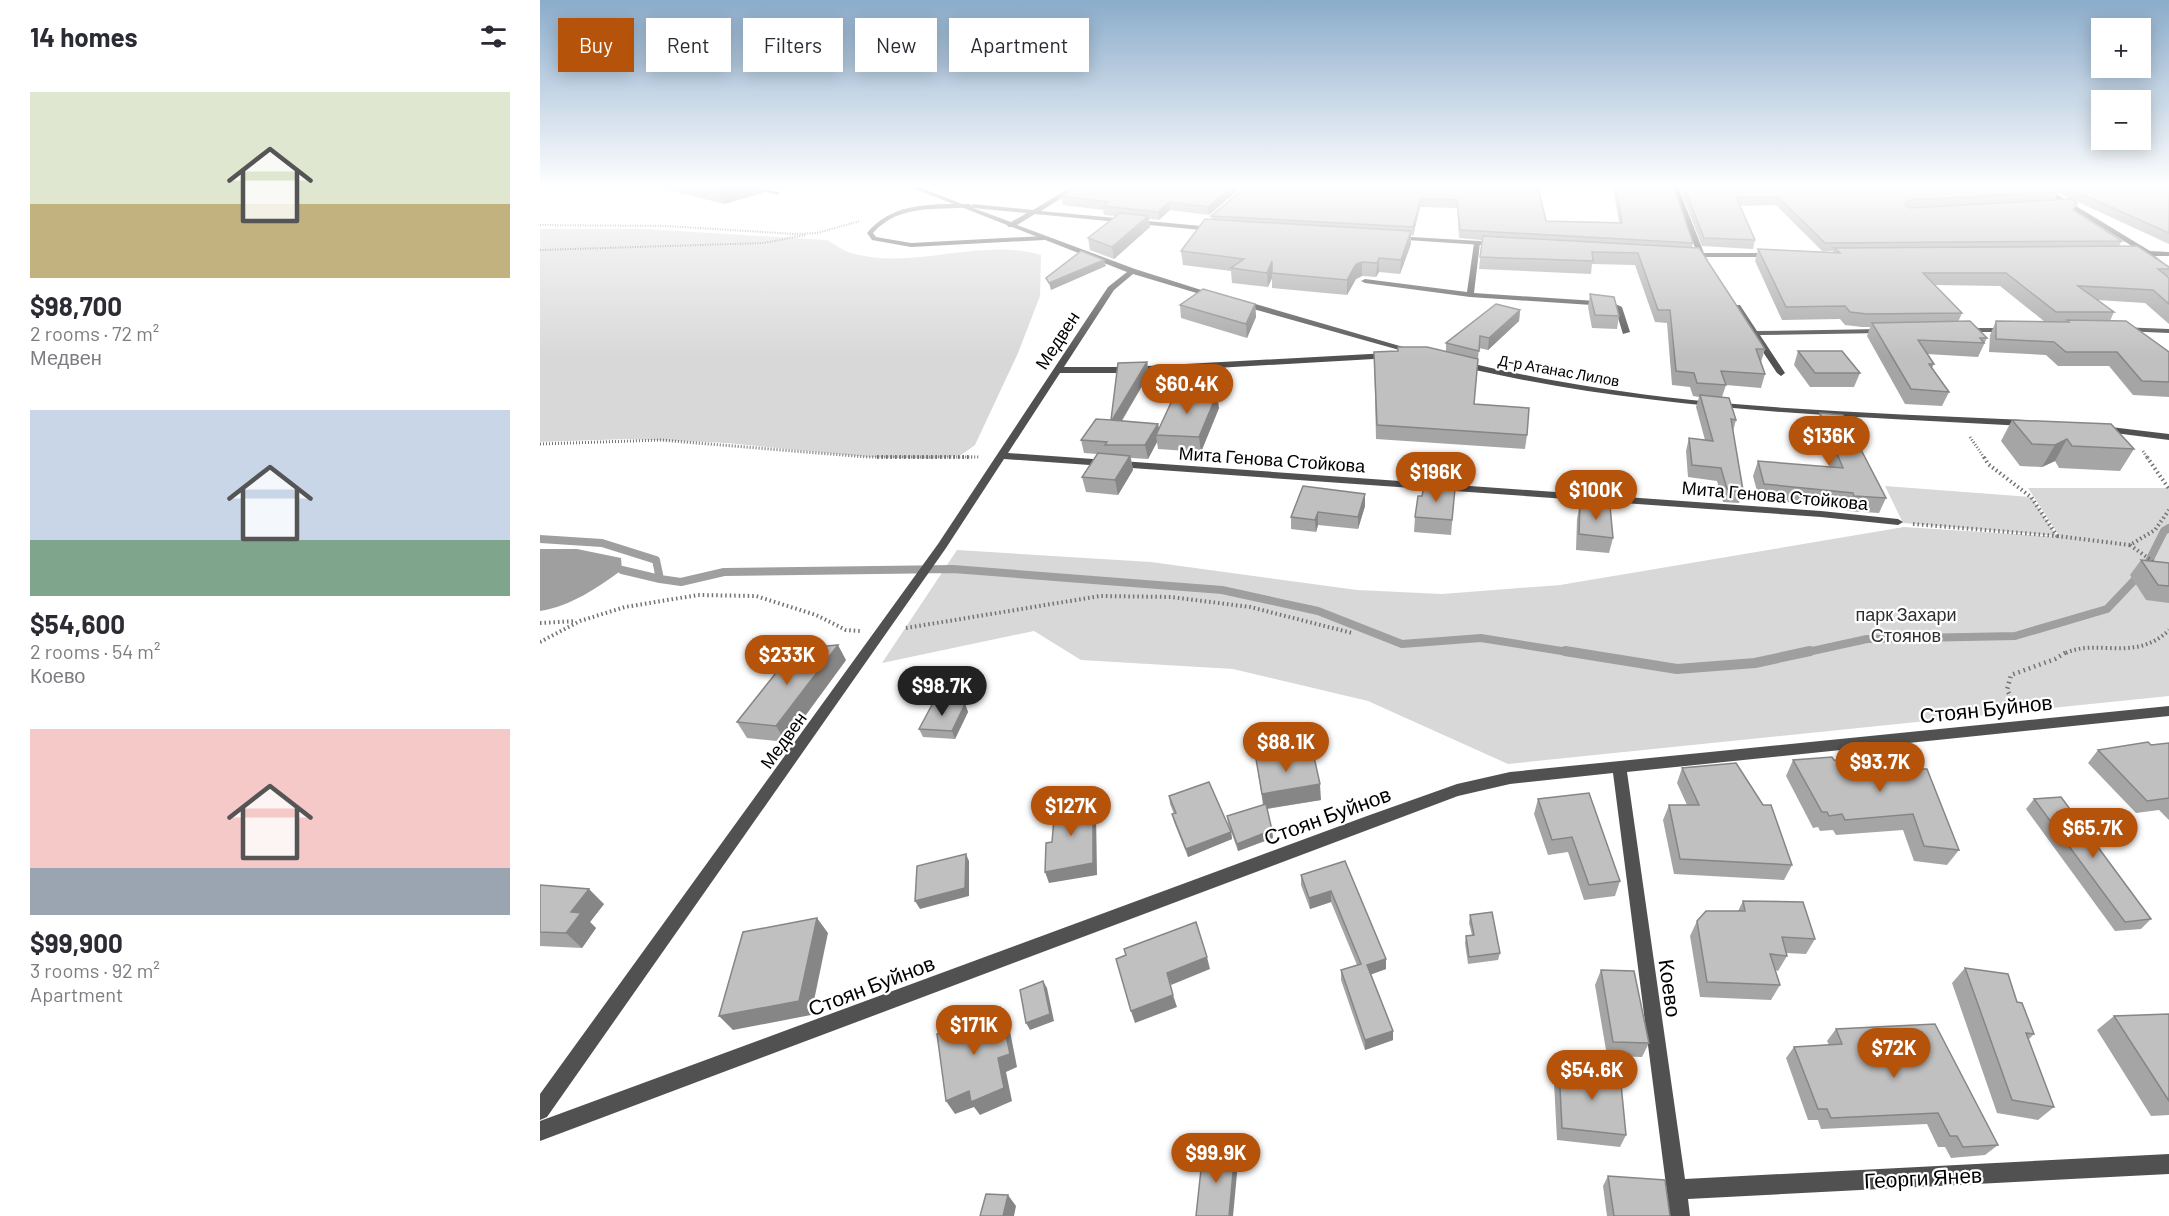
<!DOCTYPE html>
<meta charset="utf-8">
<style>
body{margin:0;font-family:Barlow,sans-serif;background:#f7f7f7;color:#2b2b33;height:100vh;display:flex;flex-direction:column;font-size:22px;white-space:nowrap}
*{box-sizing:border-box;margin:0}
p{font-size:20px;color:#7c7c81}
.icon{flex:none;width:33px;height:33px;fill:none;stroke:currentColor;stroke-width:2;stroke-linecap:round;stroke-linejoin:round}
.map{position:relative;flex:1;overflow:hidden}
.drawer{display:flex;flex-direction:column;background:#fff;width:540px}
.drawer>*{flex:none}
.guide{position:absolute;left:18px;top:18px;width:570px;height:54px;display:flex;gap:12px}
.tools{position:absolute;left:1551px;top:18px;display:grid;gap:12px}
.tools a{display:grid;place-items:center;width:60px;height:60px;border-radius:0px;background:#fff;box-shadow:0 3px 15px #0003;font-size:30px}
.price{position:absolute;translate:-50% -51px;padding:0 14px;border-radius:21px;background:#b45309;color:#fff;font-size:20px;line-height:39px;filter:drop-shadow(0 2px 3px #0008)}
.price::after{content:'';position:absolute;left:50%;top:36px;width:18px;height:14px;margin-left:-9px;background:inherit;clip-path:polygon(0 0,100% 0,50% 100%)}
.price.selected{background:#222;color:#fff}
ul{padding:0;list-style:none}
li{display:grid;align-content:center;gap:12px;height:318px;padding:0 30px}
li span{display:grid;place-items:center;height:186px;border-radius:0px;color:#555}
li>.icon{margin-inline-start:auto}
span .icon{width:108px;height:108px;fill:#fffc;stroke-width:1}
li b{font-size:26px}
h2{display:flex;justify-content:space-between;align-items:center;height:72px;padding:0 30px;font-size:26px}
.tag{padding:0 21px;border-radius:0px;background:#fff;box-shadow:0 3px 15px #0003;font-size:21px;line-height:54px}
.tag.selected{background:#b45309;color:#fff}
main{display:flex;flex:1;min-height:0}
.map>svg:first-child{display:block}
.green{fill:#d8d8d8}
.water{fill:#9f9f9f}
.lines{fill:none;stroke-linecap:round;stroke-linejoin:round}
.stream-far1{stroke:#9f9f9f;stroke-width:8}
.stream{stroke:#9f9f9f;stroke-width:10}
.path-far3{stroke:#737373;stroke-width:2;stroke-dasharray:1 1.5;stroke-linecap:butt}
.path-far2{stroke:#737373;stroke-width:3;stroke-dasharray:1 2;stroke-linecap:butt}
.path-far1{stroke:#737373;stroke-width:4;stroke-dasharray:1.5 3;stroke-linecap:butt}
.path{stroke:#737373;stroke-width:4.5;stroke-dasharray:1.5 4;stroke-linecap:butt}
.service{fill:#515151;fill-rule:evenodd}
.minor{fill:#515151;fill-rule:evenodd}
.wall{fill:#a5a5a5;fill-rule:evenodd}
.shaded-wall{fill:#868686}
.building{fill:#c0c0c0;stroke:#868686;stroke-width:1.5}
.labels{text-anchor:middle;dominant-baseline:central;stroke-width:4.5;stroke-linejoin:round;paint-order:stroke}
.far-street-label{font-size:15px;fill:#000;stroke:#fff}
.street-label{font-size:18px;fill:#000;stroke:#fff}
.park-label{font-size:18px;fill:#2f2f2f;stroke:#fff}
.near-street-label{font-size:21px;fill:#000;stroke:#fff}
</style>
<main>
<section class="drawer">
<h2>14 homes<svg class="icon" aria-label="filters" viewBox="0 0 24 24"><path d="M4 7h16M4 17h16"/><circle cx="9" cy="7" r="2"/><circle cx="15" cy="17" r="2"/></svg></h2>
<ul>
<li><span style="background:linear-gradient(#dfe7d0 60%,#c2b280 0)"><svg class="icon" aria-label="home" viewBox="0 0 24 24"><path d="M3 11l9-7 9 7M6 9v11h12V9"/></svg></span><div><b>$98,700</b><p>2 rooms · 72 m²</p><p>Медвен</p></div></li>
<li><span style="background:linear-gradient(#c9d6e8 70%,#7fa58c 0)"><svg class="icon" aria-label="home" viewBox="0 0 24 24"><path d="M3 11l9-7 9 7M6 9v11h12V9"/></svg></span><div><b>$54,600</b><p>2 rooms · 54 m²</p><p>Коево</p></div></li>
<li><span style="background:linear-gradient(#f6c9c9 75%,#9aa5b1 0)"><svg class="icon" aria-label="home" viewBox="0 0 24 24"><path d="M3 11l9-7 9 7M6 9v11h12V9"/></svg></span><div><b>$99,900</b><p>3 rooms · 92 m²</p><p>Apartment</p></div></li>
</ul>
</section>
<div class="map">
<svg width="1629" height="1216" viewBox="0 0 1629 1216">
<rect width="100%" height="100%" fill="#fff"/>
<g class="green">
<path d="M0,229H107L287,240C295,244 303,251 311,253C374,271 439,237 501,255L500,296L478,353L435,445L421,455L391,459L328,457L187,443L88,439L0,442Z"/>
<path d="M1345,486L1491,497L1517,536L1363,523Z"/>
<path d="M1488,488H1629V696L968,764L828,701L693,669L541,660L494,631L342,663L417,550L611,562L817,590L902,594L1020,585L1364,527L1520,537Z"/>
</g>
<path class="water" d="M0,549H37L81,558L82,570C57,588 31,606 0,611Z"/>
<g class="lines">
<g class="stream-far1">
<path d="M0,539L62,543L116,560L120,579L141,582L184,572L413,569L682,590L778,611L862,644L941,638L1034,653"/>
<path d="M82,570L120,579"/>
<path d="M1263,653L1327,639L1475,636L1567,609L1605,569L1624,531L1629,528"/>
</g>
<path class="stream" d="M1025,651L1137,669L1215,663L1270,651"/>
<g class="path-far3">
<path d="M0,225L126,226L255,234L277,233L320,221"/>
<path d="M0,250L224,243L265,235"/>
</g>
<g class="path-far2">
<path d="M1430,437L1445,459"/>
<path d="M0,444L121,440L326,457H439"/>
<path d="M1603,451L1608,459"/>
</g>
<g class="path-far1">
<path d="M337,457H432"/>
<path d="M1607,457L1629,489"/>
<path d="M1373,524L1517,536L1491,497L1448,464L1444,457"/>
<path d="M1517,536L1590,545L1615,530L1629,510"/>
<path d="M1590,545L1615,563"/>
<path d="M0,623L36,621"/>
<path d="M366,628L560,596L631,597L710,607L812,633"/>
<path d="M0,642L40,621L85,607L158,595L216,596L276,615L306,630L320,631"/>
<path d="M1526,653C1557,638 1595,663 1629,630"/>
</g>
<path class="path" d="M1477,708L1467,690L1471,675L1515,659L1528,651"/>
<g class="service">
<path d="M208,187H220L240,193L237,195Z"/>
<path d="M429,204L431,205V207C396,211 360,203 333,233L336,237L371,243L504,236L507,238L504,240L371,247L332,240L327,233C352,202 392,204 429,204Z"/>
<path d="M937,241L940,243L934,293L1071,302L1082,307L1090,332L1083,334L1075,308L1067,306L930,297L825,283L821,281L825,279L927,292L934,243Z"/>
<path d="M848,353L851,354V358L590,373H519L515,370L519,367H590Z"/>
</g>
<g class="minor">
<path d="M370,187H379L430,207L433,204L493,210L531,187H539L501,211L672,227L675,229L672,231L495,214L477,225L595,269L677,295L670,297L593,274L574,290L468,453L1281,511L1358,519L1363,522L1358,525L1281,517L464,459L406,548L7,1117L0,1120V1094L398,544L568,287L587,272L472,227H468L467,225ZM433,208L487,213L471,222Z"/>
<path d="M1132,187H1138L1164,253H1232L1236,255L1232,257H1166L1168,261L1164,263H1161L1159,257L1146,256V254L1157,253Z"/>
<path d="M1497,187H1505L1610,251L1629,252V256H1615L1629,267V273L1607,255L1590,254V252L1600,251Z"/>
<path d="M854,236L957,242L960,244L957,246L852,239L851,238Z"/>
<path d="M699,301H705L877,351L870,353L699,305Z"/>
<path d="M1194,305H1200L1217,331L1343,329L1347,331L1343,333L1220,335L1245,373L1241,376L1237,373L1193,307Z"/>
<path d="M1580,327L1629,329V333L1583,331H1580Z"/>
<path d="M1421,328H1466L1470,330L1466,332H1424L1420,330Z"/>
<path d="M921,361C967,372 1013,381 1059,388C1200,410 1343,413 1485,420L1490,423L1485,426C1295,416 1104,410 918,366L917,364Z"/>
<path d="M1562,426L1629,434V440L1559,431V427Z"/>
<path d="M1629,706V716L1087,772L1145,1179L1629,1154V1174L1148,1199L1150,1216H1130L1073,773L970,784L918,796L0,1141V1121L827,816L917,784L970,772Z"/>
</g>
</g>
<g class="wall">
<path d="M117,187H220L223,193L184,204Z"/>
<path d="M223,187H246L237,190Z"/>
<path d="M702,187L669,215L630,210L619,220L609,219L610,227L574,259L550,250L548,238L576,216L564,215L563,210L523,205L521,196Z"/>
<path d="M998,187L1006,221L1079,222L1073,187H1134L1153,243L1152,248L1225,349L1221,362L1225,374L1221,388L1186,385L1182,397L1196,420L1193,431L1203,490L1199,503L1183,502L1177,481L1148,477L1146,451L1149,438L1165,440L1156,407L1159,397L1153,396L1150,387L1132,385L1127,323L1115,322L1095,265L1052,264L1051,274L939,269L942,240L919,238L917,208L880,207L873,236L871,235V244L860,274L839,272L836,277L822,276L816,279L807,295L732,288V278L728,287L692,283L691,271L643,265L641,251L672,220L671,216Z"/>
<path d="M1139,187H1629V244L1538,202L1534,210L1582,241L1579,246L1629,267V276L1628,277L1629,278V324L1605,303L1557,300L1574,312L1570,321L1629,352V397L1593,395L1569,366H1518L1506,355L1449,352L1450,335L1456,321L1505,322L1460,286L1395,285L1422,313L1418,322L1447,338L1438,357L1387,354L1394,364L1392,368L1409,392L1402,406L1365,404L1327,336L1330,327H1322L1305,325L1300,319L1242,320L1215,261L1218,249L1293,252V251H1282L1236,205L1200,206L1215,240L1213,249L1162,246ZM1518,192L1529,199L1515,200Z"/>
<path d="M1050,294L1079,316L1077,329L1052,328L1048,307Z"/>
<path d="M715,304L716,317L707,338L641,318L640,305Z"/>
<path d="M980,310L979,321L948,350L939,348L934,404L987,435L985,449L836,439L834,352L906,351V343Z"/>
<path d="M1258,351L1320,373L1314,387H1270L1254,365Z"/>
<path d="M607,362L609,374L582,421L618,424L619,428L679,408L661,452L618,449L617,442L608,459L591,458L593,470L578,495L546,492L542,477L557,454L544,453L541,440L571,420Z"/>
<path d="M1280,413L1346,498L1339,513L1308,511L1306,508L1219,499L1213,476L1218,461L1290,467L1275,428Z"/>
<path d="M1472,420L1594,449L1580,471L1519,468L1515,461L1502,467L1480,466L1461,441Z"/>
<path d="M915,489L911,535L874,532L875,517L882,496Z"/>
<path d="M825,494V506L818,529L778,525L776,532L751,529V517Z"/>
<path d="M1040,503L1073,538L1069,553L1036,550L1037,519Z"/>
<path d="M1601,560L1629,563V603L1606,600L1590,575Z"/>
<path d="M306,660L246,742L207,738L197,722Z"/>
<path d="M425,704L428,712L415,739L383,737L379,729Z"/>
<path d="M1629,743V820L1619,810L1596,813L1548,763L1558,750Z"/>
<path d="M1333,753L1382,769L1419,850L1407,865L1374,861L1363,830L1296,835L1293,830L1280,831L1278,827L1273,828L1246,776L1253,760H1294L1325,765Z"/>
<path d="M747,758L781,800L727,809L733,838L698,851L688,823L687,816L723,805L716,759Z"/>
<path d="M1142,768L1252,865L1244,880L1134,874L1123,820L1129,805H1147L1137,783Z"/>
<path d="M629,796L691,832L692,839L648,857L634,822L632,814H634L630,804Z"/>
<path d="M998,799L1080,881L1075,896L1044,900L1028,852L1008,855L994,814Z"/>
<path d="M1494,799L1611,919L1601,929L1575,931L1486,809Z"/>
<path d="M805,861L846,969L831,974L853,1031V1040L825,1050L801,980V970L817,965L791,902L770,909L761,885V875Z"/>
<path d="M0,885L64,904L50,922L56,928L42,948L0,946Z"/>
<path d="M1203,901L1275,939L1266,954L1246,953L1247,956L1238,971L1235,970L1240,985L1231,1000L1160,997L1150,936L1157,921L1198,911Z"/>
<path d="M930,915L960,953L958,960L928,964L925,943L926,936L932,935L929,923Z"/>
<path d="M1425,968L1477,1002L1494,1034L1488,1040L1514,1107L1498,1120L1457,1113L1412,983Z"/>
<path d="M1061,970L1109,1043L1102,1057L1067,1056L1055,985Z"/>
<path d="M1629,1014V1115L1611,1116L1557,1030L1574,1016Z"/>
<path d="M1296,1029L1458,1145L1445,1155L1411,1158L1405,1147H1398L1387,1124L1281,1129L1278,1120H1268L1246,1058L1254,1047L1289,1045L1287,1041Z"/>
<path d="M1019,1068L1086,1135L1080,1147L1017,1140L1014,1082Z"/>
<path d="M1068,1176L1130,1216H1067L1063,1186Z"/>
</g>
<g class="shaded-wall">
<path d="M190,187H220L223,193L184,204L178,190Z"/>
<path d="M236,187H246L237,190Z"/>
<path d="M692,187H702L669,215L668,207Z"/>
<path d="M881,199L880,207L873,236V227Z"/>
<path d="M629,202L630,210L619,220L618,212Z"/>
<path d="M608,216L610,227L574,259L572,247Z"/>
<path d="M871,231V244L860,274L861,260Z"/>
<path d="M839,258V272L836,277L837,263Z"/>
<path d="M564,260L566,266L511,290L509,283Z"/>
<path d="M732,261V278L728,287L727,273Z"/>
<path d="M822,262V276L816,279L807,295V280L816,264Z"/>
<path d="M715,304L716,317L707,338L706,324Z"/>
<path d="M980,310L979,321L948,350L949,338Z"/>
<path d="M607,362L609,374L574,433L572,420Z"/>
<path d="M677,394L679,408L661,452L659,437Z"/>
<path d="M618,424L620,435H616L617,442L608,459L605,445Z"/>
<path d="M1527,439L1515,461L1502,467L1515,445Z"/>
<path d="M590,456L593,470L578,495L575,480Z"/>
<path d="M825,494V506L818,529V517Z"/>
<path d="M778,512V525L776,532L775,520Z"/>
<path d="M298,645L306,660L246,742L236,726Z"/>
<path d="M425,704L428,712L415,739L412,731Z"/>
<path d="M780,784L781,800L724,809L722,794Z"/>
<path d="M553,801L556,813L557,875L509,883L505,872Z"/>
<path d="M732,830L733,838L698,851L697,844Z"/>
<path d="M691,832L692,839L648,857L646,849Z"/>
<path d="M426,854L429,861V896L380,909L375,901Z"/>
<path d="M49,889L64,904L50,922L56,928L42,948L26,933L31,912Z"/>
<path d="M791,891V902L770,909L769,898Z"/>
<path d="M277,918L288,933L271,1015L193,1030L179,1016Z"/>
<path d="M667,957L670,969L631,985L627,973Z"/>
<path d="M846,959V969L827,976V965Z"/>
<path d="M503,981L507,988L514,1021L490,1030L486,1023Z"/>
<path d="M633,995L637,1007L595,1023L591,1011Z"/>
<path d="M460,1007L468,1021L477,1067L466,1072L472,1101L440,1115L434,1107L415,1114L406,1101L458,1058Z"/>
<path d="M853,1031V1040L825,1050V1040Z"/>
<path d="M695,1151L698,1163L693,1216H689Z"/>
<path d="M468,1195L476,1206L474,1216H463Z"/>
</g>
<g class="building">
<path d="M166,187H190L178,190Z"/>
<path d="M536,187H692L668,207L629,202L618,212L563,206L569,202L521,196Z"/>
<path d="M706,187H998L1006,221L1082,223L1076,187H1134L1153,243L920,230L917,200L881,199L873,227L671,216Z"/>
<path d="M1144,187H1510L1518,192L1370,200L1365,204L1370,208L1530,199L1537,204L1533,210L1582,241L1285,243L1238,197H1196L1215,240L1164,238Z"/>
<path d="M1527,187H1629V233L1542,194L1541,196Z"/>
<path d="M580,213L608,216L572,247L548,238Z"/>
<path d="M665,219L871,231L861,260L839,258L837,263L822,262L816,264L807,280L732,273V261L727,273L691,268L704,259L641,251Z"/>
<path d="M943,236L1159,248L1225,349H1216L1225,374L1181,371L1186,385L1157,383L1154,373L1136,371L1130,310H1118L1098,253L1052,252L1053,261L940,257Z"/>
<path d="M1597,246L1629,267V269H1618L1629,278V304L1613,290L1538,286L1574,312H1516L1466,273H1383L1422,313L1327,314L1310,312L1305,306L1246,307L1218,249L1300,253L1294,248Z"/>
<path d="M541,251L564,260L509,283L506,278Z"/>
<path d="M663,289L715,304L706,324L640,305Z"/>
<path d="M1050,294L1074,297L1079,316L1055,315Z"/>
<path d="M956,304L980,310L949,338L940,336L939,351L906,343Z"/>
<path d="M1527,320L1586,321L1629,352V382L1602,381L1577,352H1526L1514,342L1456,339V321L1529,322Z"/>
<path d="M1430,321L1447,338H1440L1444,343L1378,340L1394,364H1389L1409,392L1371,389L1332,323Z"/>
<path d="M858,347H887L938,359L934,404L989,408L987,435L837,425L834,352L858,351Z"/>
<path d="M1258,351H1302L1320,373H1275Z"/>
<path d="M607,362L572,420L618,424L605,445H565L567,442L541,440L556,419L571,420L578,363Z"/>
<path d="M636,392L677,394L659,437L616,435Z"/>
<path d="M1160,395L1189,398L1196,420L1191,419L1203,490L1187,489L1181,468L1152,465L1149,438L1173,441Z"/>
<path d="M1280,413L1303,415L1346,498L1314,496L1313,493L1224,484L1218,461L1303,468Z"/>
<path d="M1472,420L1571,424L1594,449L1532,446L1527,439L1515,445L1492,444Z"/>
<path d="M558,453L590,456L575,480L542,477Z"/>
<path d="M763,486L825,494L818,517L778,512L775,520L751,517Z"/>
<path d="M884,486L915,489L912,520L875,517L878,496H882Z"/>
<path d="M1040,503L1070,506L1073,538L1039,534Z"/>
<path d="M1601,560L1629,563V586L1618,585Z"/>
<path d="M298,645L236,726L197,722L255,649Z"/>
<path d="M393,703L425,704L412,731L379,729Z"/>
<path d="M1608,742L1611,745L1629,743V798L1607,801L1558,750Z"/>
<path d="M1333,753L1376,754L1382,769H1387L1419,850L1384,846L1373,814L1305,820L1302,814L1289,816L1287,812H1282L1253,760L1292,757L1294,760L1339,767Z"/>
<path d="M746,754L747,758L774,757L780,784L722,794L716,759Z"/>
<path d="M1196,763L1223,805H1231L1252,865L1140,859L1129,805H1159L1142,768Z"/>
<path d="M669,782L691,832L646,849L632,814L636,813L629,796Z"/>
<path d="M1049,793L1080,881L1049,885L1032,837L1012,840L998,799Z"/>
<path d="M1521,797L1611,919L1585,922L1494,799Z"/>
<path d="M553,801V863L505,872L506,843L512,842L515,806Z"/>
<path d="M726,804L732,830L697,844L687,816Z"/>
<path d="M426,854L425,888L375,901L377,866Z"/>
<path d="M805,861L846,959L827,965L853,1031L825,1040L801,970L821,964L791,891L769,898L761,875Z"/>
<path d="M0,885L49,889L31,912L41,913L26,933L0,932Z"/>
<path d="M1203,901L1263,902L1275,939L1242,937L1247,956L1230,954L1240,985L1167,982L1157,921L1166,911H1205Z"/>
<path d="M952,912L960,953L929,957L926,936L934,935L930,915Z"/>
<path d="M277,918L259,1001L179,1016L203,932Z"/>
<path d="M656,922L667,957L627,973L633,995L591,1011L576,959L586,955L584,949Z"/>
<path d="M1425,968L1468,974L1477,1002L1482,1003L1494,1034L1486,1033L1514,1107L1472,1100Z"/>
<path d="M1061,970L1094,971L1109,1043L1073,1042Z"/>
<path d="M503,981L510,1014L486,1023L480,990Z"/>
<path d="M460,1007L470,1054L458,1058L464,1088L431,1102L429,1091L406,1101L397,1034Z"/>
<path d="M1629,1014V1101L1574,1016Z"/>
<path d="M1395,1024L1458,1145L1423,1147L1417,1136H1410L1398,1113L1291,1118L1287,1109H1278L1254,1047L1302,1044L1296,1029Z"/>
<path d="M1019,1068L1080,1074L1086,1135L1022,1128Z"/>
<path d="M663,1151H695L689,1216H656Z"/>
<path d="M1068,1176L1125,1180L1130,1216H1074Z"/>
<path d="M446,1194L468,1195L463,1216H440Z"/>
</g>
<linearGradient id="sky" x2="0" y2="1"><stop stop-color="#8baccb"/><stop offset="0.52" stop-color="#fff"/><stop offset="1" stop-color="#fff" stop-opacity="0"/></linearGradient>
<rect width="1629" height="358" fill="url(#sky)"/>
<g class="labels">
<g class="far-street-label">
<text transform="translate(1019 370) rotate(10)">Д-р Атанас Лилов</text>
</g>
<g class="street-label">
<text transform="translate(517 340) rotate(-57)">Медвен</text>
<text transform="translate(732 459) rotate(4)">Мита Генова Стойкова</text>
<text transform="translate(1235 495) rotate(5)">Мита Генова Стойкова</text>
<text transform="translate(243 740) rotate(-54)">Медвен</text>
</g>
<g class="park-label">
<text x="1366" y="614">парк Захари<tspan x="1366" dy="21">Стоянов</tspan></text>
</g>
<g class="near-street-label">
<text transform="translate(1446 708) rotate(-6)">Стоян Буйнов</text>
<text transform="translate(787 815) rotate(-20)">Стоян Буйнов</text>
<text transform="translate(331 985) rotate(-21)">Стоян Буйнов</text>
<text transform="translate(1131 988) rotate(82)">Коево</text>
<text transform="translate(1383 1177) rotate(-3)">Георги Янев</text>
</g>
</g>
</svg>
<div class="tools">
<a>+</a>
<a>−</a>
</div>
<b class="price" style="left:647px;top:415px">$60.4K</b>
<b class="price" style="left:1289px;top:467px">$136K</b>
<b class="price" style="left:896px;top:503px">$196K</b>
<b class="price" style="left:1056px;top:521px">$100K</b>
<b class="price" style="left:247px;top:686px">$233K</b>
<b class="price selected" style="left:402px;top:717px">$98.7K</b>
<b class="price" style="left:746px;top:773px">$88.1K</b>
<b class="price" style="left:1340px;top:793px">$93.7K</b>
<b class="price" style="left:531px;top:837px">$127K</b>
<b class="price" style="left:1553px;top:859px">$65.7K</b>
<b class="price" style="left:434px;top:1056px">$171K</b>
<b class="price" style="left:1354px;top:1079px">$72K</b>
<b class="price" style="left:1052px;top:1101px">$54.6K</b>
<b class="price" style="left:676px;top:1184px">$99.9K</b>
<div class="guide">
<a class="tag selected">Buy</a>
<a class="tag">Rent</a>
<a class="tag">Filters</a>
<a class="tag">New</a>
<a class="tag">Apartment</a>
</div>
</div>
</main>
